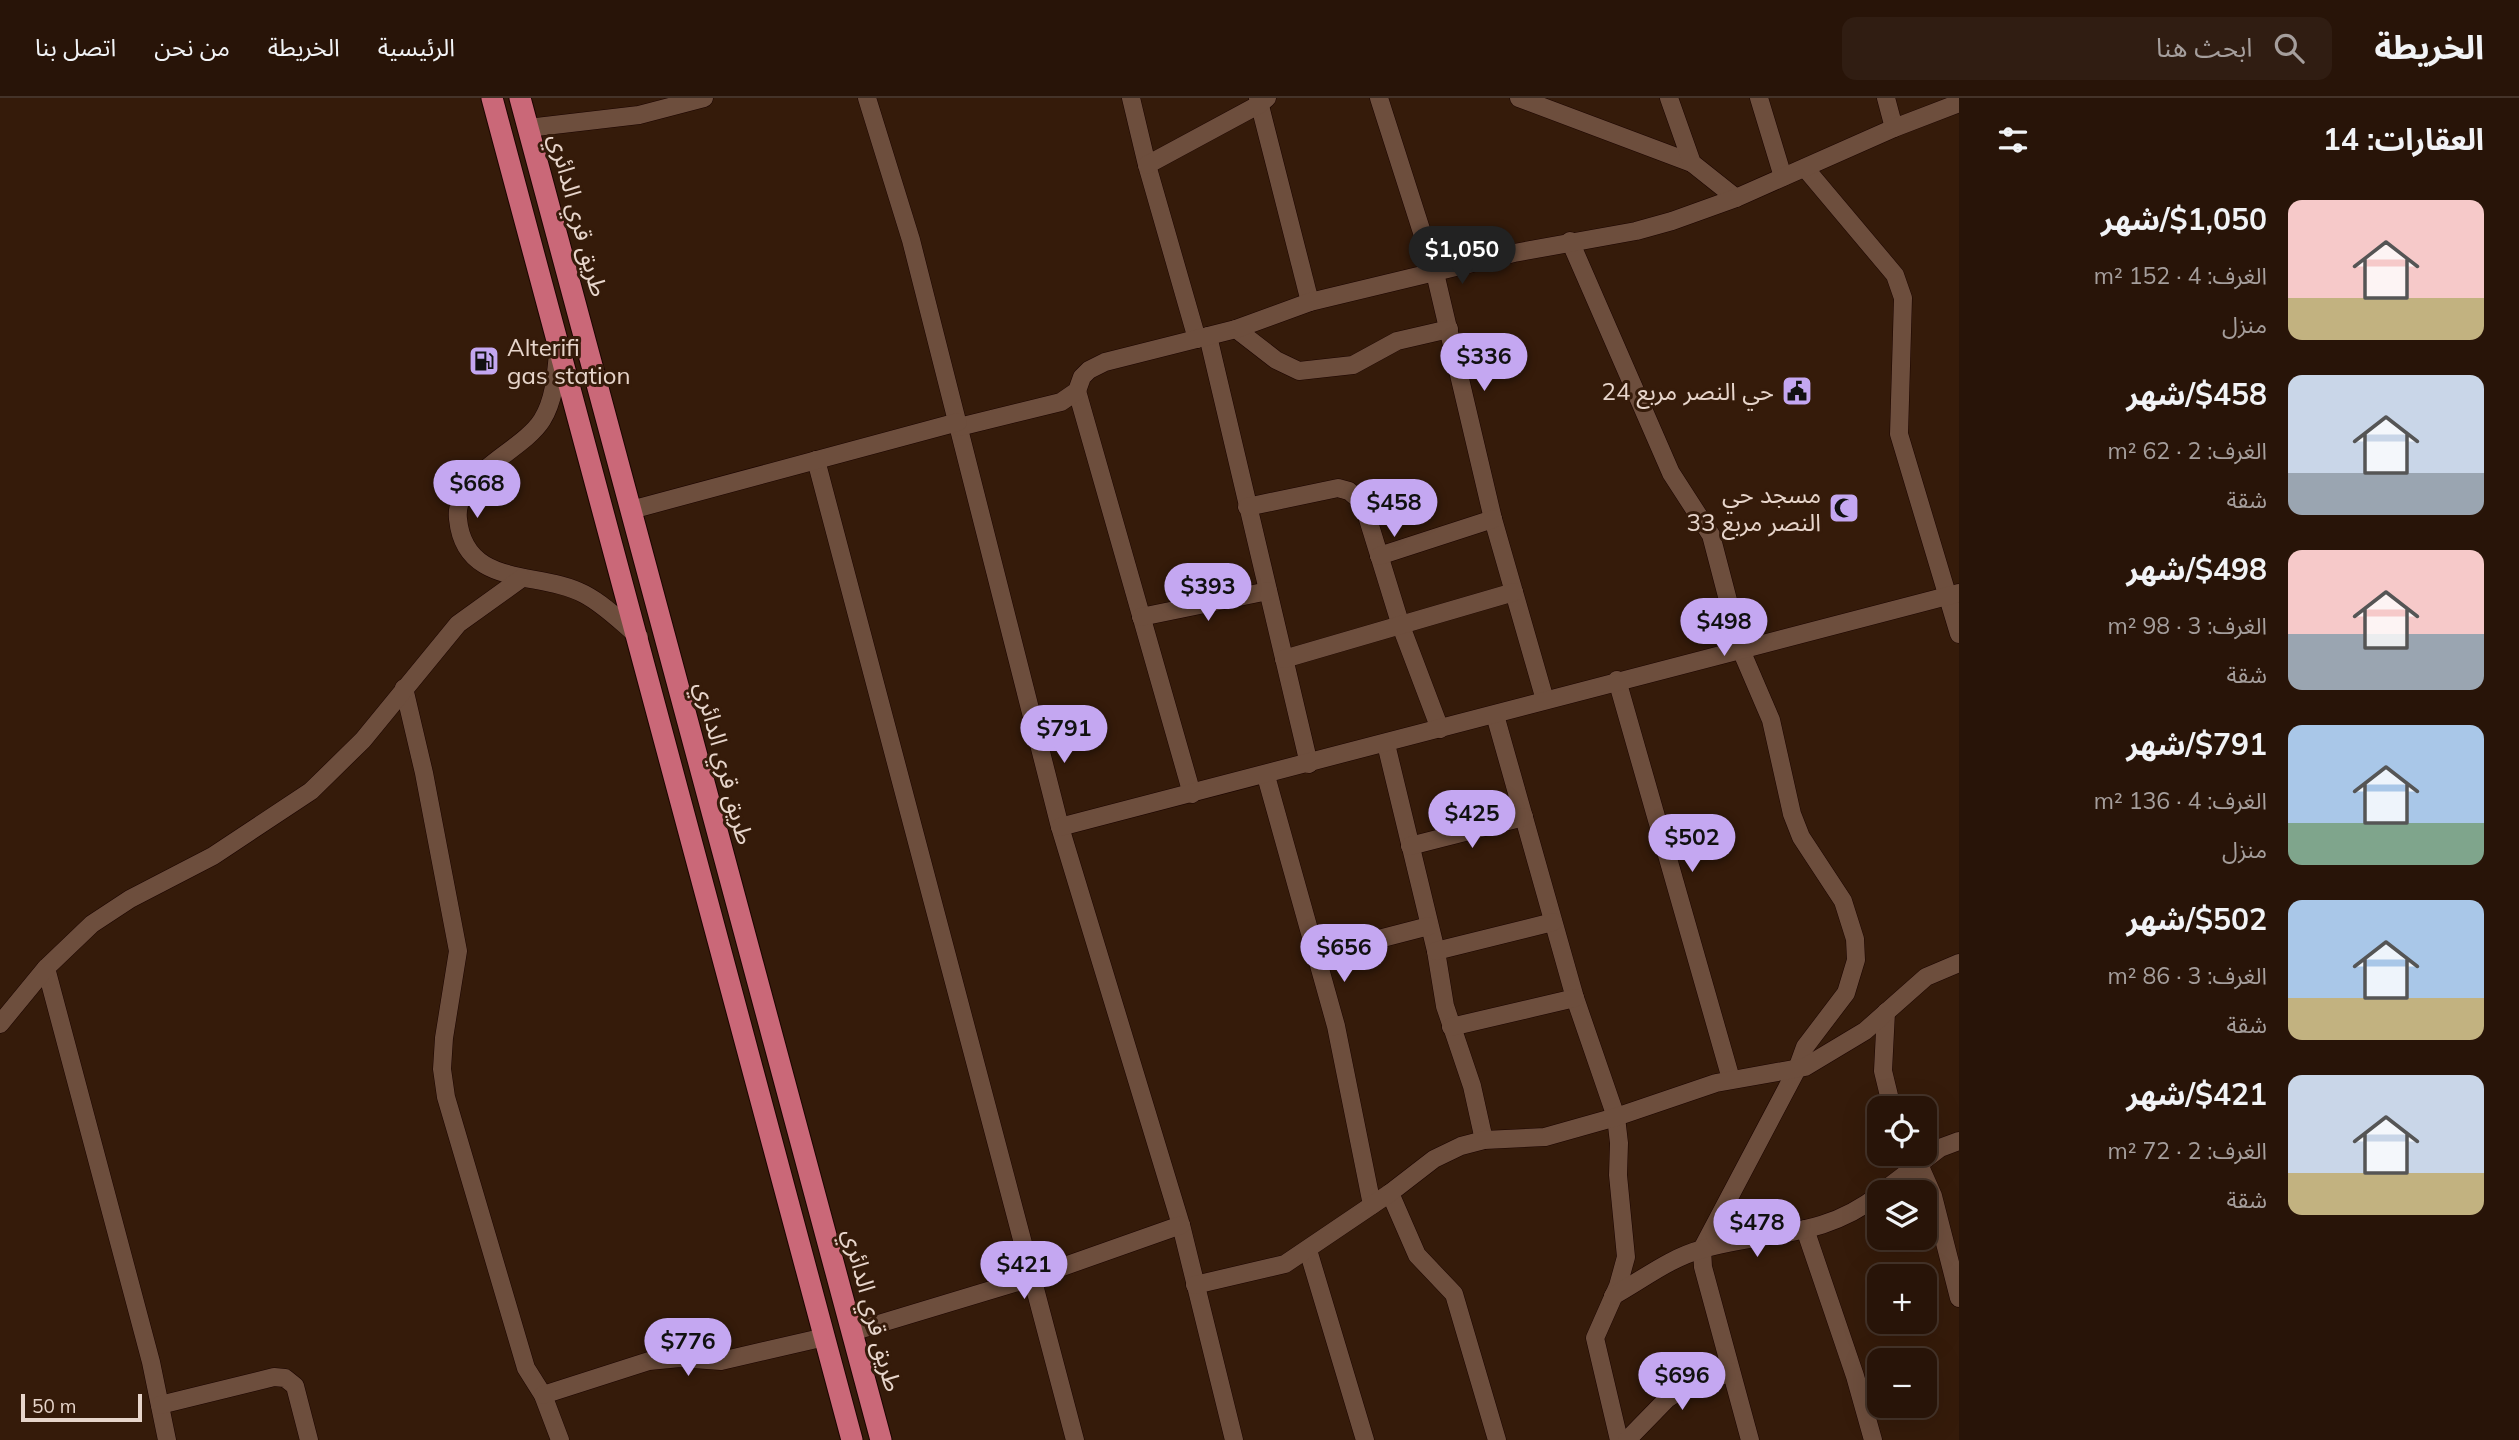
<!DOCTYPE html>
<html lang="ar">
<meta charset="utf-8">
<style>
body{margin:0;font-family:Mulish,"Noto Sans Arabic",sans-serif;background:#301d12;color:#f1f3f6;direction:rtl;height:100vh;display:flex;flex-direction:column;font-size:26px;white-space:nowrap}
*{box-sizing:border-box;margin:0}
p{font-size:23px;color:#a59e9c}
.icon{flex:none;width:38px;height:38px;fill:none;stroke:currentColor;stroke-width:2;stroke-linecap:round;stroke-linejoin:round}
.map{position:relative;flex:1;overflow:hidden;direction:ltr}
.side{display:flex;flex-direction:column;background:#281408;width:560px}
.side>*{flex:none}
.controls{position:absolute;left:1867px;top:998px;display:grid;gap:14px}
.controls a{display:grid;place-items:center;width:70px;height:70px;border-radius:14px;background:#281408;box-shadow:0 7px 28px #0002,0 0 0 2px #443329;font-size:35px}
.scale{position:absolute;left:21px;bottom:18px;width:121px;box-sizing:border-box;padding-left:7px;border:4px solid #e7d5cb;border-top:0;font-size:19px;line-height:24px;white-space:nowrap;color:#e7d5cb;-webkit-text-stroke:5px #351b0a;paint-order:stroke}
.price{position:absolute;translate:-50% -60px;padding:0 16px;border-radius:24px;background:#c4a7f1;color:#111;font-size:23px;line-height:46px;filter:drop-shadow(0 2px 4px #0008)}
.price::after{content:'';position:absolute;left:50%;top:42px;width:21px;height:16px;margin-left:-10px;background:inherit;clip-path:polygon(0 0,100% 0,50% 100%)}
.price.current{background:#222;color:#fff}
ul{padding:0;list-style:none}
li{display:flex;align-items:center;gap:21px;height:175px;padding:0 35px}
li span{display:grid;place-items:center;flex:none;width:196px;height:140px;border-radius:14px;color:#555}
li>.icon{margin-inline-start:auto}
span .icon{width:84px;height:84px;fill:#fffc;stroke-width:1}
li b{font-size:30px}
h2{display:flex;justify-content:space-between;align-items:center;height:84px;padding:0 35px;font-size:30px}
header{display:flex;align-items:center;gap:42px;box-sizing:border-box;height:98px;padding:0 35px;background:#281408;border-bottom:2px solid #443329}
header strong{font-size:33px}
nav{display:flex;gap:38px;margin-inline-start:auto;font-size:24px}
.search{width:490px;height:63px;background:#301d12;display:flex;align-items:center;gap:18px;box-sizing:border-box;padding:0 24px;border-radius:14px;color:#a59e9c;font-size:26px}
main{display:flex;flex:1;min-height:0}
.map>svg:first-child{display:block}
.lines{fill:none;stroke-linecap:round;stroke-linejoin:round}
.minor-casing{stroke:#1b0400;stroke-width:19}
.trunk-casing{stroke:#1b0400;stroke-width:23}
.minor{stroke:#6d4e3d;stroke-width:18}
.trunk{stroke:#ca6878;stroke-width:21}
.labels{text-anchor:middle;dominant-baseline:central;stroke-width:6;stroke-linejoin:round;paint-order:stroke}
.street-label{font-size:24px;fill:#e7d5cb;stroke:#351b0a}
.poi-label{font-size:24px;fill:#e7d5cb;stroke:#351b0a;text-anchor:end}
</style>
<header>
<strong>الخريطة</strong>
<div class="search"><svg class="icon" aria-label="search" viewBox="0 0 24 24"><circle cx="10" cy="10" r="6"/><path d="M15 15l6 6"/></svg>ابحث هنا</div>
<nav><a>الرئيسية</a><a>الخريطة</a><a>من نحن</a><a>اتصل بنا</a></nav>
</header>
<main>
<section class="side">
<h2>العقارات: 14<svg class="icon" aria-label="filters" viewBox="0 0 24 24"><path d="M4 7h16M4 17h16"/><circle cx="9" cy="7" r="2"/><circle cx="15" cy="17" r="2"/></svg></h2>
<ul>
<li><span style="background:linear-gradient(#f6c9c9 70%,#c2b280 0)"><svg class="icon" aria-label="home" viewBox="0 0 24 24"><path d="M3 11l9-7 9 7M6 9v11h12V9"/></svg></span><div><b>$1,050/شهر</b><p>الغرف: 4 · 152 m²</p><p>منزل</p></div></li>
<li><span style="background:linear-gradient(#c9d6e8 70%,#9aa5b1 0)"><svg class="icon" aria-label="home" viewBox="0 0 24 24"><path d="M3 11l9-7 9 7M6 9v11h12V9"/></svg></span><div><b>$458/شهر</b><p>الغرف: 2 · 62 m²</p><p>شقة</p></div></li>
<li><span style="background:linear-gradient(#f6c9c9 60%,#9aa5b1 0)"><svg class="icon" aria-label="home" viewBox="0 0 24 24"><path d="M3 11l9-7 9 7M6 9v11h12V9"/></svg></span><div><b>$498/شهر</b><p>الغرف: 3 · 98 m²</p><p>شقة</p></div></li>
<li><span style="background:linear-gradient(#a9c7e8 70%,#7fa58c 0)"><svg class="icon" aria-label="home" viewBox="0 0 24 24"><path d="M3 11l9-7 9 7M6 9v11h12V9"/></svg></span><div><b>$791/شهر</b><p>الغرف: 4 · 136 m²</p><p>منزل</p></div></li>
<li><span style="background:linear-gradient(#a9c7e8 70%,#c2b280 0)"><svg class="icon" aria-label="home" viewBox="0 0 24 24"><path d="M3 11l9-7 9 7M6 9v11h12V9"/></svg></span><div><b>$502/شهر</b><p>الغرف: 3 · 86 m²</p><p>شقة</p></div></li>
<li><span style="background:linear-gradient(#c9d6e8 70%,#c2b280 0)"><svg class="icon" aria-label="home" viewBox="0 0 24 24"><path d="M3 11l9-7 9 7M6 9v11h12V9"/></svg></span><div><b>$421/شهر</b><p>الغرف: 2 · 72 m²</p><p>شقة</p></div></li>
</ul>
</section>
<div class="map">
<svg width="1959" height="1342" viewBox="0 0 1959 1342">
<rect width="100%" height="100%" fill="#351b0a"/>
<g class="lines">
<g class="minor-casing">
<g id="minor">
<path d="M867,0L911,142L1060,729L1181,1127L1234,1342"/>
<path d="M1131,0L1147,67L1197,241"/>
<path d="M1258,0L1310,204"/>
<path d="M1379,0L1435,175L1493,421L1545,602"/>
<path d="M1519,0L1692,65"/>
<path d="M1669,0L1692,65L1736,100"/>
<path d="M1759,0L1783,79"/>
<path d="M1886,0L1894,30"/>
<path d="M528,30L639,17L704,0"/>
<path d="M1147,67L1260,6L1267,0"/>
<path d="M1805,70L1895,177L1903,200L1899,336L1959,536"/>
<path d="M1570,143L1671,375L1711,437L1741,552L1771,622L1792,716L1801,739L1843,803L1855,841L1856,862L1846,895L1805,949L1797,971L1702,1151L1703,1169L1750,1342"/>
<path d="M1236,231L1276,262L1299,273L1353,267L1397,243L1449,231"/>
<path d="M1208,238L1309,666"/>
<path d="M558,255C556,278 554,303 542,322C522,354 453,377 458,421C465,491 539,472 584,496C605,507 621,524 639,539"/>
<path d="M1077,293L1192,696"/>
<path d="M959,329L1061,304L1077,293L1082,279L1089,272L1105,264L1236,231L1310,204L1514,155L1636,133L1672,123L1736,100L1894,30L1959,5"/>
<path d="M816,362L1075,1342"/>
<path d="M1247,409L1338,390L1349,393L1363,405L1401,528L1440,631"/>
<path d="M631,412L958,324"/>
<path d="M1379,458L1493,421"/>
<path d="M1141,519L1268,493"/>
<path d="M1284,561L1514,494"/>
<path d="M1617,582L1731,981"/>
<path d="M404,590L424,675L458,853L444,940L442,971L446,999L526,1270L543,1297L560,1342"/>
<path d="M1495,617L1575,900L1616,1019L1619,1045L1618,1077L1626,1159L1618,1188L1595,1240L1619,1342"/>
<path d="M1386,646L1436,853L1445,908L1472,988L1484,1042"/>
<path d="M1266,678L1336,928L1372,1107"/>
<path d="M1060,729L1959,495"/>
<path d="M1410,748L1524,719"/>
<path d="M1436,853L1553,824"/>
<path d="M1317,857L1429,828"/>
<path d="M46,870L151,1264L167,1342"/>
<path d="M1886,914L1883,973L1892,1010"/>
<path d="M0,926L46,870L92,826L130,801L213,758L311,693L363,642L458,526L522,480"/>
<path d="M1451,929L1575,900"/>
<path d="M1914,1055L1933,1098L1959,1200"/>
<path d="M1882,1094L1940,1050L1959,1043"/>
<path d="M1390,1095L1417,1157L1454,1196L1497,1342"/>
<path d="M1805,1131L1855,1278L1873,1342"/>
<path d="M1308,1152L1365,1342"/>
<path d="M1195,1187L1285,1166L1390,1095L1434,1061L1461,1048L1484,1042L1545,1039L1616,1019L1716,985L1805,969L1865,933L1926,879L1959,865"/>
<path d="M1613,1198C1642,1182 1671,1159 1703,1151C1769,1132 1821,1142 1880,1096"/>
<path d="M852,1234L1031,1180L1181,1127"/>
<path d="M543,1297L649,1263L680,1260L721,1263L825,1239"/>
<path d="M160,1307L274,1279L285,1280L295,1288L309,1342"/>
<path d="M1627,1342L1667,1301L1681,1292L1731,1274"/>
</g>
</g>
<g class="trunk-casing">
<g id="trunk">
<path d="M492,0L852,1342"/>
<path d="M520,0L881,1342"/>
</g>
</g>
<use href="#minor" class="minor"/>
<use href="#trunk" class="trunk"/>
</g>
<defs>
<g id="fuel-square" transform="scale(1.575)"><rect x="-9" y="-9" width="18" height="18" rx="4" fill="#c4a7f1" stroke="#351b0a"/><path d="M-5.5-6h7V0h2V4h1.3V-2.5L3-4.5l.8-.8L6-3V5H2.5V1h-1V6h-7ZM-4.2-4.7v3.2H.2V-4.7Z" fill="#111"/></g>
<g id="civic-square" transform="scale(1.575)"><rect x="-9" y="-9" width="18" height="18" rx="4" fill="#c4a7f1" stroke="#351b0a"/><path d="M-.6-6.5H3V-4.5H.6V-3L4-1V1h2V6H-6V1h2V-1L-.6-3ZM-1.2 2.5V6h2.4V2.5Z" fill="#111"/></g>
<g id="mosque-square" transform="scale(1.575)"><rect x="-9" y="-9" width="18" height="18" rx="4" fill="#c4a7f1" stroke="#351b0a"/><path d="M3.5-4.9A6 6 0 1 0 3.5 4.9A5 5 0 1 1 3.5-4.9Z" fill="#111"/></g>
</defs>
<g fill-rule="evenodd">
<use href="#fuel-square" x="484" y="263"/>
<use href="#civic-square" x="1797" y="293"/>
<use href="#mosque-square" x="1844" y="410"/>
</g>
<g class="labels">
<g class="street-label">
<text transform="translate(579 117) rotate(75)">طريق قري الدائري</text>
<text transform="translate(725 665) rotate(75)">طريق قري الدائري</text>
<text transform="translate(873 1212) rotate(75)">طريق قري الدائري</text>
</g>
<g class="poi-label">
<text x="507" y="249" text-anchor="start">Alterifi<tspan x="507" dy="28">gas station</tspan></text>
<text x="1774" y="293">حي النصر مربع 24</text>
<text x="1821" y="396">مسجد حي<tspan x="1821" dy="28">النصر مربع 33</tspan></text>
</g>
</g>
</svg>
<div class="controls">
<a><svg class="icon" aria-label="locate" viewBox="0 0 24 24"><circle cx="12" cy="12" r="6"/><path d="M12 2v4M12 18v4M2 12h4M18 12h4"/></svg></a>
<a><svg class="icon" aria-label="layers" viewBox="0 0 24 24"><path d="M12 4l9 5-9 5-9-5zM3 14l9 5 9-5"/></svg></a>
<a>+</a>
<a>−</a>
</div>
<div class="scale">50 m</div>
<b class="price current" style="left:1462px;top:188px">$1,050</b>
<b class="price" style="left:1484px;top:295px">$336</b>
<b class="price" style="left:477px;top:422px">$668</b>
<b class="price" style="left:1394px;top:441px">$458</b>
<b class="price" style="left:1208px;top:525px">$393</b>
<b class="price" style="left:1724px;top:560px">$498</b>
<b class="price" style="left:1064px;top:667px">$791</b>
<b class="price" style="left:1472px;top:752px">$425</b>
<b class="price" style="left:1692px;top:776px">$502</b>
<b class="price" style="left:1344px;top:886px">$656</b>
<b class="price" style="left:1757px;top:1161px">$478</b>
<b class="price" style="left:1024px;top:1203px">$421</b>
<b class="price" style="left:688px;top:1280px">$776</b>
<b class="price" style="left:1682px;top:1314px">$696</b>
</div>
</main>
